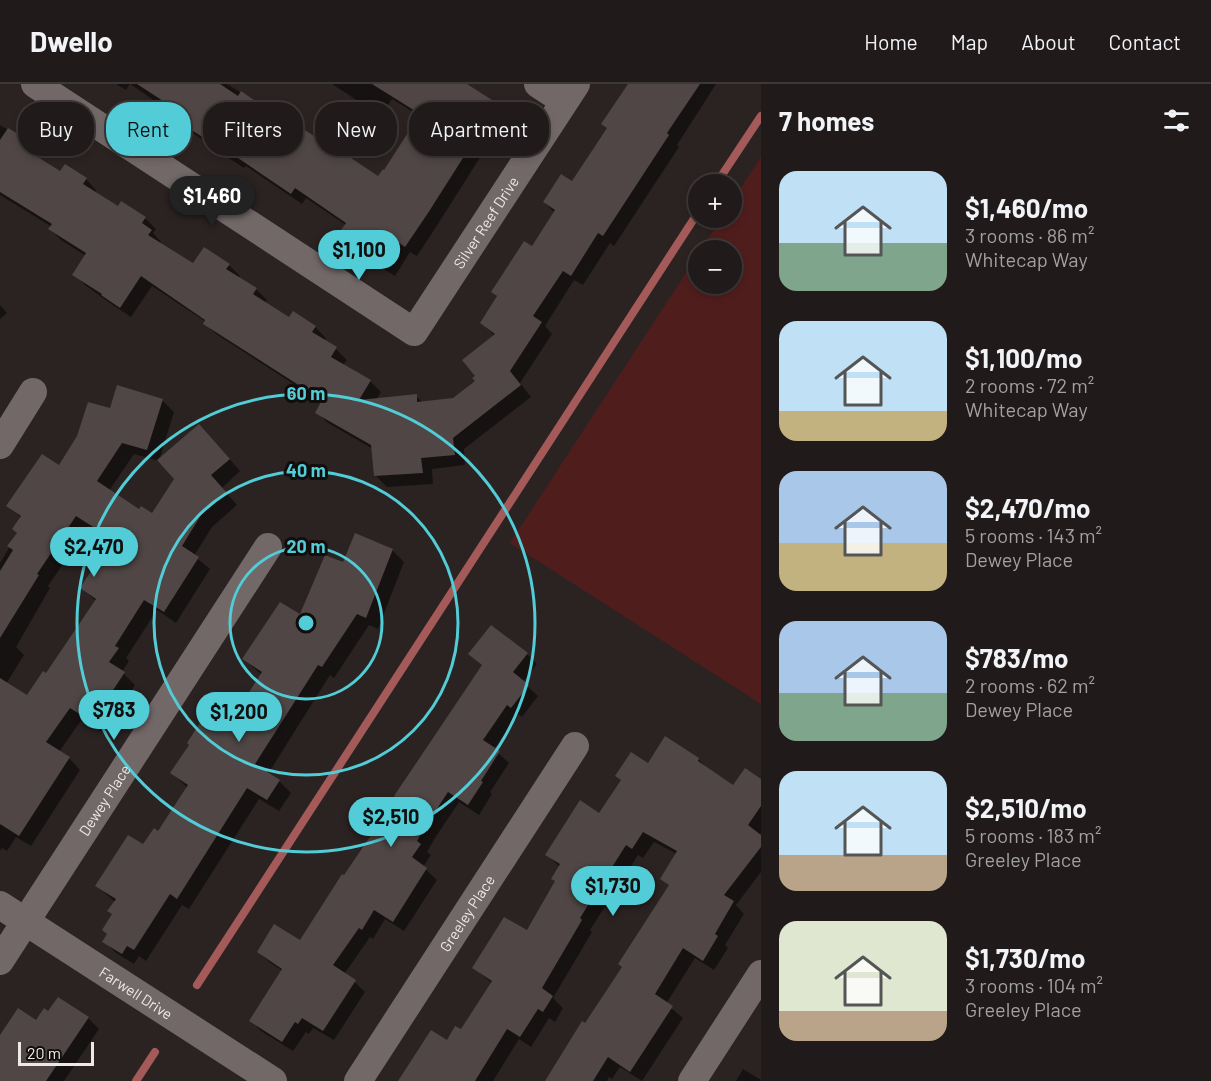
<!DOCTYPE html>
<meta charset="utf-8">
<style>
body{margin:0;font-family:Barlow,sans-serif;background:#282323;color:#f1f3f6;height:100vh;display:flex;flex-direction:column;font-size:22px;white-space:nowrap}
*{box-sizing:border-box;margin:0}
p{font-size:20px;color:#a2a1a2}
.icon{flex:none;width:33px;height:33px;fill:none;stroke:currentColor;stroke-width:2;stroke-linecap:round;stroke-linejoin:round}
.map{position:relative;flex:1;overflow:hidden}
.details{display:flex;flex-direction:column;background:#201a1a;width:450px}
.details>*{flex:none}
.hud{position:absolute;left:18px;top:18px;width:570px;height:54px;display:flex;gap:12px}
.fabs{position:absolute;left:688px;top:90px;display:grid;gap:12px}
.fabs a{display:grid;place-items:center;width:54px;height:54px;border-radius:50%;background:#201a1a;box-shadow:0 3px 9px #0003,0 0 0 2px #3d3839;font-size:30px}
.scale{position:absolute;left:18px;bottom:15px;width:76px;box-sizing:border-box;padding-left:6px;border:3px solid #eee9e8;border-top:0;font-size:16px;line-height:21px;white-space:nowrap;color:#eee9e8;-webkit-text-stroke:4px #110d0d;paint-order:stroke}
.price{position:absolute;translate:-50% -51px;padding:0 14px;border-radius:21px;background:#52ccd6;color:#111;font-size:20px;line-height:39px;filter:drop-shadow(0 2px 3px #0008)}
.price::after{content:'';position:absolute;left:50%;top:36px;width:18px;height:14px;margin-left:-9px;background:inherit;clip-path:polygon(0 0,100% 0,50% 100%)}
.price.selected{background:#222;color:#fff}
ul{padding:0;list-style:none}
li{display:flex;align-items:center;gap:18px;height:150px;padding:0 18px}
li span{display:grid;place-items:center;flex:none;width:168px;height:120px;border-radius:18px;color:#555}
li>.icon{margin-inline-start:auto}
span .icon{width:72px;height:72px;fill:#fffc;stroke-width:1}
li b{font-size:26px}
h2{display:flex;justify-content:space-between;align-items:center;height:72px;padding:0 18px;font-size:26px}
.tag{padding:0 21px;border-radius:24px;background:#201a1a;box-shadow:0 3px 9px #0003,0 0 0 2px #3d3839;font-size:21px;line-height:54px}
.tag.selected{background:#52ccd6;color:#111}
header{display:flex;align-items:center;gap:36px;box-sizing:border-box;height:84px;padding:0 30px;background:#201a1a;border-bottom:2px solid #3d3839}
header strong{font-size:28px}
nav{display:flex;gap:33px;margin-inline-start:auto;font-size:21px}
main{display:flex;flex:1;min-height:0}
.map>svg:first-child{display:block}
.green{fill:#501d1d}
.shadow{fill:#0007;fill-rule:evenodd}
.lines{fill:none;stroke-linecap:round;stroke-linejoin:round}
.stream{stroke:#a35a58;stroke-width:8}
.building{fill:#4f4645}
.minor{stroke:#726868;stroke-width:28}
.ring{fill:none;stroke:#52ccd6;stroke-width:3}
.labels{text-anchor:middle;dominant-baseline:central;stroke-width:6;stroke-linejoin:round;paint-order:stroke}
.street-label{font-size:15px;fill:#eee9e8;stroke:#110d0d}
.centre{fill:#52ccd6;stroke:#110d0d;stroke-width:3}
.ring-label{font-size:18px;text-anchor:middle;font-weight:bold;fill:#52ccd6;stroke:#110d0d;stroke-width:6;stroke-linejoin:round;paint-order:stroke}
</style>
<header>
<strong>Dwello</strong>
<nav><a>Home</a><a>Map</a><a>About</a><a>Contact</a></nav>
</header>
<main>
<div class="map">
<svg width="761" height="997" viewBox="0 0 761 997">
<rect width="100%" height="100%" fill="#2b2322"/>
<path class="green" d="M761,73V620L510,459L699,169V200H732V166H700L722,134H732V118Z"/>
<g class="shadow">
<path d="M116,0H227L378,94L385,88L420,32L392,15L381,32L332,0H465L491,18L502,28L487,51L491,56L438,140L417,172L410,168L395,192L349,163L338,153L346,141L306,114L302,120L246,82L244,84L221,69L190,47L179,37L183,32L156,15L155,17L130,0L126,6Z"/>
<path d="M630,0H716L677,61L679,63L614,162L610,159L583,201L574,196L545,242L552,250L520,299L531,313L464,365L465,381L432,385L433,400L387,403L376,392L373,365L328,339L317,328L323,319L216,250L205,240L206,238L152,202L131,233L114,222L85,201L74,190L86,172L61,156L50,145L52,143L0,111V41L29,58L40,69L36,74L61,90L86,95L96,106L95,109L118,124L145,134L156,145L153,149L161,158L160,160L193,181H229L240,192L238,194L256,205L267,216L265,219L289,235L315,243L326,254L324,257L336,265L347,276L343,281L370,297L381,308L376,316L416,312L423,319L453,316L477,297L495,252L482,239L498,214L493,208L533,164L555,129L544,118L572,99L608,45Z"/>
<path d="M0,221L7,229L0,235Z"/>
<path d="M162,316L174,328L159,377L134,370L109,407L140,427L153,431L211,354L240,387L222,404L237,421L212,443L194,472L210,485L176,539L157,526L126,574L129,577L122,588L135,601L104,649L82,635L59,668L69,674L80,686L31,762L16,753L7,767L2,764L0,767V479L18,449L21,434L8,421L59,383L111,326ZM89,442L112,458L82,504L96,517L46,591L28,613L6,600L24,571L16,563L50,504L48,502Z"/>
<path d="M392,466L404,478L378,545L369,541L334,594L330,591L268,690L279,697L291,709L279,727L259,715L189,825L182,821L146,877L139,872L134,880L116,869L104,857L109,851L115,818L97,802L159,749L188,704L172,689L222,648L238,629L262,591L244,575L301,533L344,480Z"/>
<path d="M470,570H527L537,580L523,598L538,612L522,633L518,630L494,665L509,679L490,708L492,710L479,731L459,718L435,754L427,768L431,771L423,783L437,796L404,847L385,835L373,855L370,853L345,889L365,908L334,956L313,944L309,950L306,948L293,967L261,947L251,937L283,887L269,878L259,868L300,858L483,582Z"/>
<path d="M665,655L699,676L710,687L733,703L745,686L761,697V749L759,751L761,752V788L736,821L744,830L725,861L728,864L714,886L695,874L666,920L683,934L642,997L620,983L612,995L609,993L607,997H547L623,884L670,802L662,795L677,770L654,758L643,774L638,771L590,846L592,848L553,914L563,924L555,938L549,934L531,963L519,955L493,997H400L461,948L492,899L474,884L528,848L557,798L560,783L547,771L600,731L648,681Z"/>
<path d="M88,934L99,945L64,997H0V952L36,938Z"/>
<path d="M743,985L761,996V997H736Z"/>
</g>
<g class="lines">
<g class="stream">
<path d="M716,100L761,32"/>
<path d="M197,901L699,127"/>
<path d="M136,997L155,968"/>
</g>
</g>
<g class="building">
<path d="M137,0H220L238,12L241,7L258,19L260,16L320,56L321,54L378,92L383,85L384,86L420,30L372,0H467L492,16L476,41L482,44L428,129L405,163L399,159L384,183L336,153L346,139L295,104L291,110L235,72L233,74L208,58L209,57L177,37L183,30Z"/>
<path d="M628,0H700L667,49L669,51L603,152L598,149L571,192L563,187L533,232L542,238L510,287L521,301L453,354L455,371L421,374L423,389L374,392L371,361L315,329L322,316L203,240L205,236L141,192L120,224L101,211L102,210L72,191L86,169L48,145L52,140L0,108V56L8,44L30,57L25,65L60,87L65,80L87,94L83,100L118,122L121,117L146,133L142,139L152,146L148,151L193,179L204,163L230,180L226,185L257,204L253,210L289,233L293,227L316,242L312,248L337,263L331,273L371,296L359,316L417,310V318L453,314L475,297L472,294L475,292L462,276L495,250L480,239L497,212L491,208L524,157L532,162L555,126L543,118L561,90L572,97L607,44L601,40Z"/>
<path d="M117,301L163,315L147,366L122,359L97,397L139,425L141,422L152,429L174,395L157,376L199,340L230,375L211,391L227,409L201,431L182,462L199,473L164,528L144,516L115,562L119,564L109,578L125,588L92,638L70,624L46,658L70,673L19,752L0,740V594L27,611L43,587L46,589L96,515L80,504L112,455L76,432L37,490L39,491L0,554V487L13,466L7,462L17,449L12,445L21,432L6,422L42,370L59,381L77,352L88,318L110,324Z"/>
<path d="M355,449L393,465L366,534L357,530L322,583L318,581L255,680L280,696L267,716L247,704L177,815L170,810L134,866L127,862L122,870L102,858L107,850L102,846L112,830L107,827L116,815L95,802L128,751L143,760L154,744L158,747L180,713L188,701L170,689L189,661L187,659L203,634L222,646L235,625L237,627L262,588L242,575L280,518L300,530L325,471L343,478Z"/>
<path d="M491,541L528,569L513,588L529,601L511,624L507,621L483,656L500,667L481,697L483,698L468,721L448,708L425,743L417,757L421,760L412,773L427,784L393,838L374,826L362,846L359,844L333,881L356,896L323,947L302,934L298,940L295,938L282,958L249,937L282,885L257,868L274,840L300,856L342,790L344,791L396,714L394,712L425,666L482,581L468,570Z"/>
<path d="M665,652L699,674L698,677L733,701L745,684L761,695V722L748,741L761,751V763L724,811L734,817L715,850L718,852L703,877L683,864L655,910L673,922L630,988L608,973L593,997H545L582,937L585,939L622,883L618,880L669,801L660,795L677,767L643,748L632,765L626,761L580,834L582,836L542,904L553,912L543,928L538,925L520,953L507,945L475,997H398L431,946L447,956L455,942L461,945L492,897L472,884L504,833L527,846L555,797L551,795L560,780L545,771L580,716L599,729L621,696L615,692L631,668L648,679Z"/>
<path d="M58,913L89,933L46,997H0V951L18,924L36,936L44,924L48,927Z"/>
</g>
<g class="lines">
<g class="minor">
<path id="s1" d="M35,0L414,248L576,0"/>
<path d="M538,0L564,17"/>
<path d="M0,361L33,308"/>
<path id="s2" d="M0,821L273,997"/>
<path id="s3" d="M0,877L268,463"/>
<path id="s4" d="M358,997L575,662"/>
<path d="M692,997L761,890"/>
</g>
</g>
<g class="ring">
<circle cx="306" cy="539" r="76"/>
<circle cx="306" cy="539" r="152"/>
<circle cx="306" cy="539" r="229"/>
</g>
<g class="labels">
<g class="street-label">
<text stroke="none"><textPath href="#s1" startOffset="584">Silver Reef Drive</textPath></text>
<text stroke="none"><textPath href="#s3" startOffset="192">Dewey Place</textPath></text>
<text stroke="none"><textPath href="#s4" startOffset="200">Greeley Place</textPath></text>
<text stroke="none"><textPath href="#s2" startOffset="162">Farwell Drive</textPath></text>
</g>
</g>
<circle cx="306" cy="539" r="9" class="centre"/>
<g class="ring-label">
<text x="306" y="316">60 m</text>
<text x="306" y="393">40 m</text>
<text x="306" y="469">20 m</text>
</g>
</svg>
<div class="fabs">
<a>+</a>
<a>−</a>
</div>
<div class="scale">20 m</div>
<b class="price selected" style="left:212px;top:143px">$1,460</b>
<b class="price" style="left:359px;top:197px">$1,100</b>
<b class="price" style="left:94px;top:494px">$2,470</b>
<b class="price" style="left:114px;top:657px">$783</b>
<b class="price" style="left:239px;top:659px">$1,200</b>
<b class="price" style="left:391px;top:764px">$2,510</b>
<b class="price" style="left:613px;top:833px">$1,730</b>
<div class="hud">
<a class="tag">Buy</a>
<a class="tag selected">Rent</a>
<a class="tag">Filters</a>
<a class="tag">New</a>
<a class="tag">Apartment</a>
</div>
</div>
<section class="details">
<h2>7 homes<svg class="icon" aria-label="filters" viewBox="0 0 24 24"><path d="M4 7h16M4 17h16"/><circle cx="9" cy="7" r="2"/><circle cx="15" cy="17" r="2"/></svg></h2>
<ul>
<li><span style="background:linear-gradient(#bfe0f5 60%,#7fa58c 0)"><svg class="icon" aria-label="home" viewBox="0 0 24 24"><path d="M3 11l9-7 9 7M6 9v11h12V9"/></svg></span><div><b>$1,460/mo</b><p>3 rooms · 86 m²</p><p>Whitecap Way</p></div></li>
<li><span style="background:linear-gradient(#bfe0f5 75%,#c2b280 0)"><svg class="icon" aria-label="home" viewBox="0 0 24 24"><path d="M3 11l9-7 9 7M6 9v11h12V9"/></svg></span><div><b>$1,100/mo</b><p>2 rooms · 72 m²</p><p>Whitecap Way</p></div></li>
<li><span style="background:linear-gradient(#a9c7e8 60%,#c2b280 0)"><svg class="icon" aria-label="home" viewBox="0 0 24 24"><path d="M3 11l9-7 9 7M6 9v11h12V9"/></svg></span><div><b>$2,470/mo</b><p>5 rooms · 143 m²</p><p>Dewey Place</p></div></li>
<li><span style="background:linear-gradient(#a9c7e8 60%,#7fa58c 0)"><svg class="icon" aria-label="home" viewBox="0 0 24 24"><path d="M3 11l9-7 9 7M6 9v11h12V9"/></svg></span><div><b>$783/mo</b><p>2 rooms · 62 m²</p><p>Dewey Place</p></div></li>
<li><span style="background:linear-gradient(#bfe0f5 70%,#b9a48a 0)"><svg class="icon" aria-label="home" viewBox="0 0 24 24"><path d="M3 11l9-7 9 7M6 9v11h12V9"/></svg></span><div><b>$2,510/mo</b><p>5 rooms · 183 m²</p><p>Greeley Place</p></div></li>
<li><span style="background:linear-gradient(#dfe7d0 75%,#b9a48a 0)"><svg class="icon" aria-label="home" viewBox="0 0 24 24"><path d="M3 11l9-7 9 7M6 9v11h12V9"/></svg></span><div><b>$1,730/mo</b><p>3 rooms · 104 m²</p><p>Greeley Place</p></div></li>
</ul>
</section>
</main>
